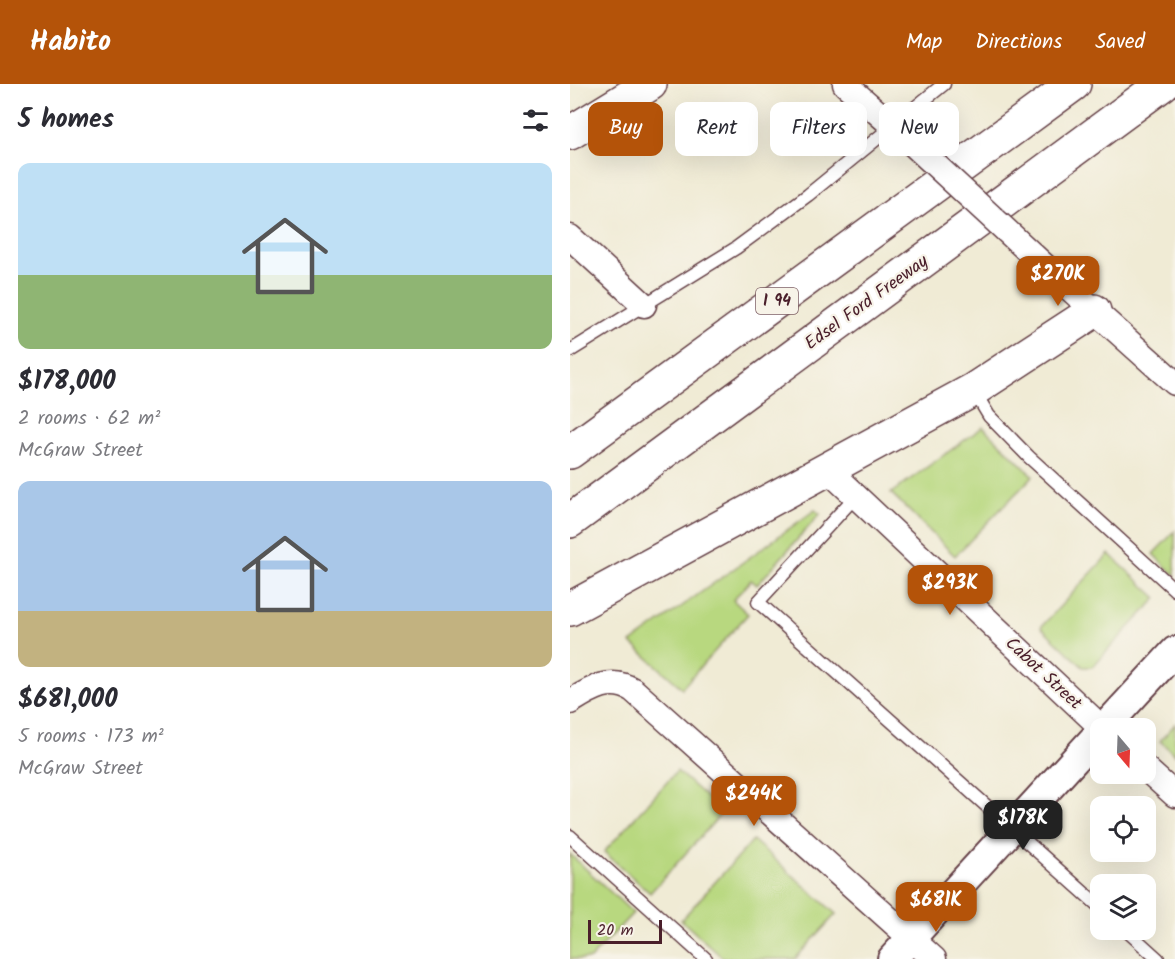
<!DOCTYPE html>
<meta charset="utf-8">
<style>
body{margin:0;font-family:Kalam,sans-serif;background:#f7f7f7;color:#2b2b33;height:100vh;display:flex;flex-direction:column;font-size:22px;white-space:nowrap}
*{box-sizing:border-box;margin:0}
p{font-size:20px;color:#7c7c81}
.icon{flex:none;width:33px;height:33px;fill:none;stroke:currentColor;stroke-width:2;stroke-linecap:round;stroke-linejoin:round}
.map{position:relative;flex:1;overflow:hidden}
.details{display:flex;flex-direction:column;background:#fff;width:570px}
.details>*{flex:none}
.banner{position:absolute;left:18px;top:18px;width:496px;height:54px;display:flex;gap:12px}
.needle{width:39px;rotate:161deg}
.buttons{position:absolute;left:520px;top:634px;display:grid;gap:12px}
.buttons a{display:grid;place-items:center;width:66px;height:66px;border-radius:12px;background:#fff;box-shadow:0 6px 24px #0002;font-size:30px}
.scale{position:absolute;left:18px;bottom:15px;width:74px;box-sizing:border-box;padding-left:6px;border:3px solid #4a1f2b;border-top:0;font-size:16px;line-height:21px;white-space:nowrap;color:#4a1f2b;-webkit-text-stroke:4px #f7f3e8;paint-order:stroke}
.price{position:absolute;translate:-50% -51px;padding:0 14px;border-radius:12px;background:#b45309;color:#fff;font-size:20px;line-height:39px;filter:drop-shadow(0 2px 3px #0008)}
.price::after{content:'';position:absolute;left:50%;top:36px;width:18px;height:14px;margin-left:-9px;background:inherit;clip-path:polygon(0 0,100% 0,50% 100%)}
.price.active{background:#222;color:#fff}
ul{padding:0;list-style:none}
li{display:grid;align-content:center;gap:12px;height:318px;padding:0 18px}
li span{display:grid;place-items:center;height:186px;border-radius:12px;color:#555}
li>.icon{margin-inline-start:auto}
span .icon{width:108px;height:108px;fill:#fffc;stroke-width:1}
li b{font-size:26px}
h2{display:flex;justify-content:space-between;align-items:center;height:72px;padding:0 18px;font-size:26px}
.tag{padding:0 21px;border-radius:12px;background:#fff;box-shadow:0 6px 24px #0002;font-size:21px;line-height:54px}
.tag.active{background:#b45309;color:#fff}
header{display:flex;align-items:center;gap:36px;box-sizing:border-box;height:84px;padding:0 30px;background:#b45309;color:#fff}
header strong{font-size:28px}
nav{display:flex;gap:33px;margin-inline-start:auto;font-size:21px}
main{display:flex;flex:1;min-height:0}
.map>svg:first-child{display:block}
.green{fill:#b8d87f;stroke:#817c55;stroke-width:1.5}
.lines{fill:none;stroke-linecap:round;stroke-linejoin:round}
.service-casing{stroke:#633e44;stroke-width:15}
.minor-casing{stroke:#633e44;stroke-width:27}
.tertiary-casing{stroke:#633e44;stroke-width:32}
.primary-casing{stroke:#633e44;stroke-width:36}
.motorway-casing{stroke:#633e44;stroke-width:36}
.service{stroke:#fff;stroke-width:12}
.minor{stroke:#fff;stroke-width:24}
.tertiary{stroke:#fff;stroke-width:28}
.primary{stroke:#fff;stroke-width:33}
.motorway{stroke:#fff;stroke-width:33}
.minor-bridge-casing{stroke:#633e44;stroke-width:27;stroke-linecap:butt}
.minor-bridge{stroke:#fff;stroke-width:24}
.labels{text-anchor:middle;dominant-baseline:central;stroke-width:4.5;stroke-linejoin:round;paint-order:stroke}
.shield{fill:#f7f3e8;stroke:#7e5f64;stroke-width:1.5}
.shield-label{font-size:16px;font-weight:bold;fill:#4a1f2b}
.street-label{font-size:18px;fill:#4a1f2b;stroke:#f7f3e8}
</style>
<header>
<strong>Habito</strong>
<nav><a>Map</a><a>Directions</a><a>Saved</a></nav>
</header>
<main>
<section class="details">
<h2>5 homes<svg class="icon" aria-label="filters" viewBox="0 0 24 24"><path d="M4 7h16M4 17h16"/><circle cx="9" cy="7" r="2"/><circle cx="15" cy="17" r="2"/></svg></h2>
<ul>
<li><span style="background:linear-gradient(#bfe0f5 60%,#8fb573 0)"><svg class="icon" aria-label="home" viewBox="0 0 24 24"><path d="M3 11l9-7 9 7M6 9v11h12V9"/></svg></span><div><b>$178,000</b><p>2 rooms · 62 m²</p><p>McGraw Street</p></div></li>
<li><span style="background:linear-gradient(#a9c7e8 70%,#c2b280 0)"><svg class="icon" aria-label="home" viewBox="0 0 24 24"><path d="M3 11l9-7 9 7M6 9v11h12V9"/></svg></span><div><b>$681,000</b><p>5 rooms · 173 m²</p><p>McGraw Street</p></div></li>
</ul>
</section>
<div class="map">
<svg width="605" height="875" viewBox="0 0 605 875">
<rect width="100%" height="100%" fill="#f7f3e8"/>
<filter id="ink" filterUnits="userSpaceOnUse"><feTurbulence type="fractalNoise" baseFrequency=".0167" numOctaves="2"/><feDisplacementMap in="SourceGraphic" scale="12" xChannelSelector="R" yChannelSelector="G"/><feConvolveMatrix kernelMatrix="1 2 1 2 8 2 1 2 1" color-interpolation-filters="sRGB"/></filter>
<filter id="wash" filterUnits="userSpaceOnUse"><feTurbulence type="fractalNoise" baseFrequency=".008" numOctaves="4" result="noise"/><feDisplacementMap in="SourceGraphic" scale="24" xChannelSelector="R" yChannelSelector="G"/><feGaussianBlur stdDeviation="1.35" result="paint"/><feColorMatrix in="noise" values="0 0 0 0 0 0 0 0 0 0 0 0 0 0 0 0 0 1.4 0 .05"/><feComposite in="paint" operator="in"/></filter>
<g filter="url(#wash)">
<rect width="100%" height="100%" fill="#f0ebd5"/>
<g class="green">
<path d="M413,343L463,392L385,472L321,409Z"/>
<path d="M245,426L250,430L187,501L181,496L163,516L178,530L112,604L61,559Z"/>
<path d="M605,447V492L583,470Z"/>
<path d="M539,470L587,514L522,583H513L471,543Z"/>
<path d="M605,640V671L590,657Z"/>
<path d="M107,687L153,728L80,809L34,768Z"/>
<path d="M183,756L266,830L225,875H154L111,836Z"/>
<path d="M0,770L63,829L20,875H0Z"/>
</g>
</g>
<g filter="url(#ink)">
<g class="lines">
<g class="service-casing">
<g id="service">
<path d="M0,267L166,164L238,111L374,0"/>
<path d="M404,307L419,332L459,373L605,506"/>
<path d="M285,413L188,518L531,824"/>
<path d="M0,752L136,875"/>
<path d="M556,846L588,875"/>
</g>
</g>
<g class="minor-casing">
<g id="minor">
<path d="M275,0L333,51"/>
<path d="M0,153L74,221"/>
<path d="M480,187L605,299"/>
<path d="M258,386L533,645"/>
<path d="M0,618C21,605 40,592 63,606L364,875"/>
<path d="M576,685L605,711"/>
</g>
</g>
<g class="tertiary-casing">
<g id="tertiary">
<path d="M533,645L605,567"/>
<path d="M322,875L531,647"/>
</g>
</g>
<g class="primary-casing">
<path id="primary" d="M0,49L80,0"/>
</g>
<g class="motorway-casing">
<g id="motorway">
<path d="M0,368L504,0"/>
<path d="M0,437L593,0"/>
<path d="M0,525L403,306L524,227"/>
</g>
</g>
<use href="#service" class="service"/>
<use href="#minor" class="minor"/>
<use href="#tertiary" class="tertiary"/>
<use href="#primary" class="primary"/>
<use href="#motorway" class="motorway"/>
<g class="minor-bridge-casing">
<path id="minor-bridge" d="M333,51L480,187"/>
</g>
<use href="#minor-bridge" class="minor-bridge"/>
</g>
</g>
<g class="labels">
<rect class="shield" x="186" y="204" width="42" height="26" rx="4.5"/>
<g class="shield-label">
<text x="207" y="217">I 94</text>
</g>
<g class="street-label">
<text transform="translate(297 219) rotate(-36)">Edsel Ford Freeway</text>
<text transform="translate(473 590) rotate(43)">Cabot Street</text>
</g>
</g>
</svg>
<div class="buttons">
<a><svg class="needle" viewBox="-14 -14 28 28"><path d="M0-13l5 13h-10z" fill="#e53935"/><path d="M0 13l5-13h-10z" fill="#7c7c81"/></svg></a>
<a><svg class="icon" aria-label="locate" viewBox="0 0 24 24"><circle cx="12" cy="12" r="6"/><path d="M12 2v4M12 18v4M2 12h4M18 12h4"/></svg></a>
<a><svg class="icon" aria-label="layers" viewBox="0 0 24 24"><path d="M12 4l9 5-9 5-9-5zM3 14l9 5 9-5"/></svg></a>
</div>
<div class="scale">20 m</div>
<b class="price" style="left:488px;top:223px">$270K</b>
<b class="price" style="left:380px;top:532px">$293K</b>
<b class="price" style="left:184px;top:743px">$244K</b>
<b class="price active" style="left:453px;top:767px">$178K</b>
<b class="price" style="left:366px;top:849px">$681K</b>
<div class="banner">
<a class="tag active">Buy</a>
<a class="tag">Rent</a>
<a class="tag">Filters</a>
<a class="tag">New</a>
</div>
</div>
</main>
